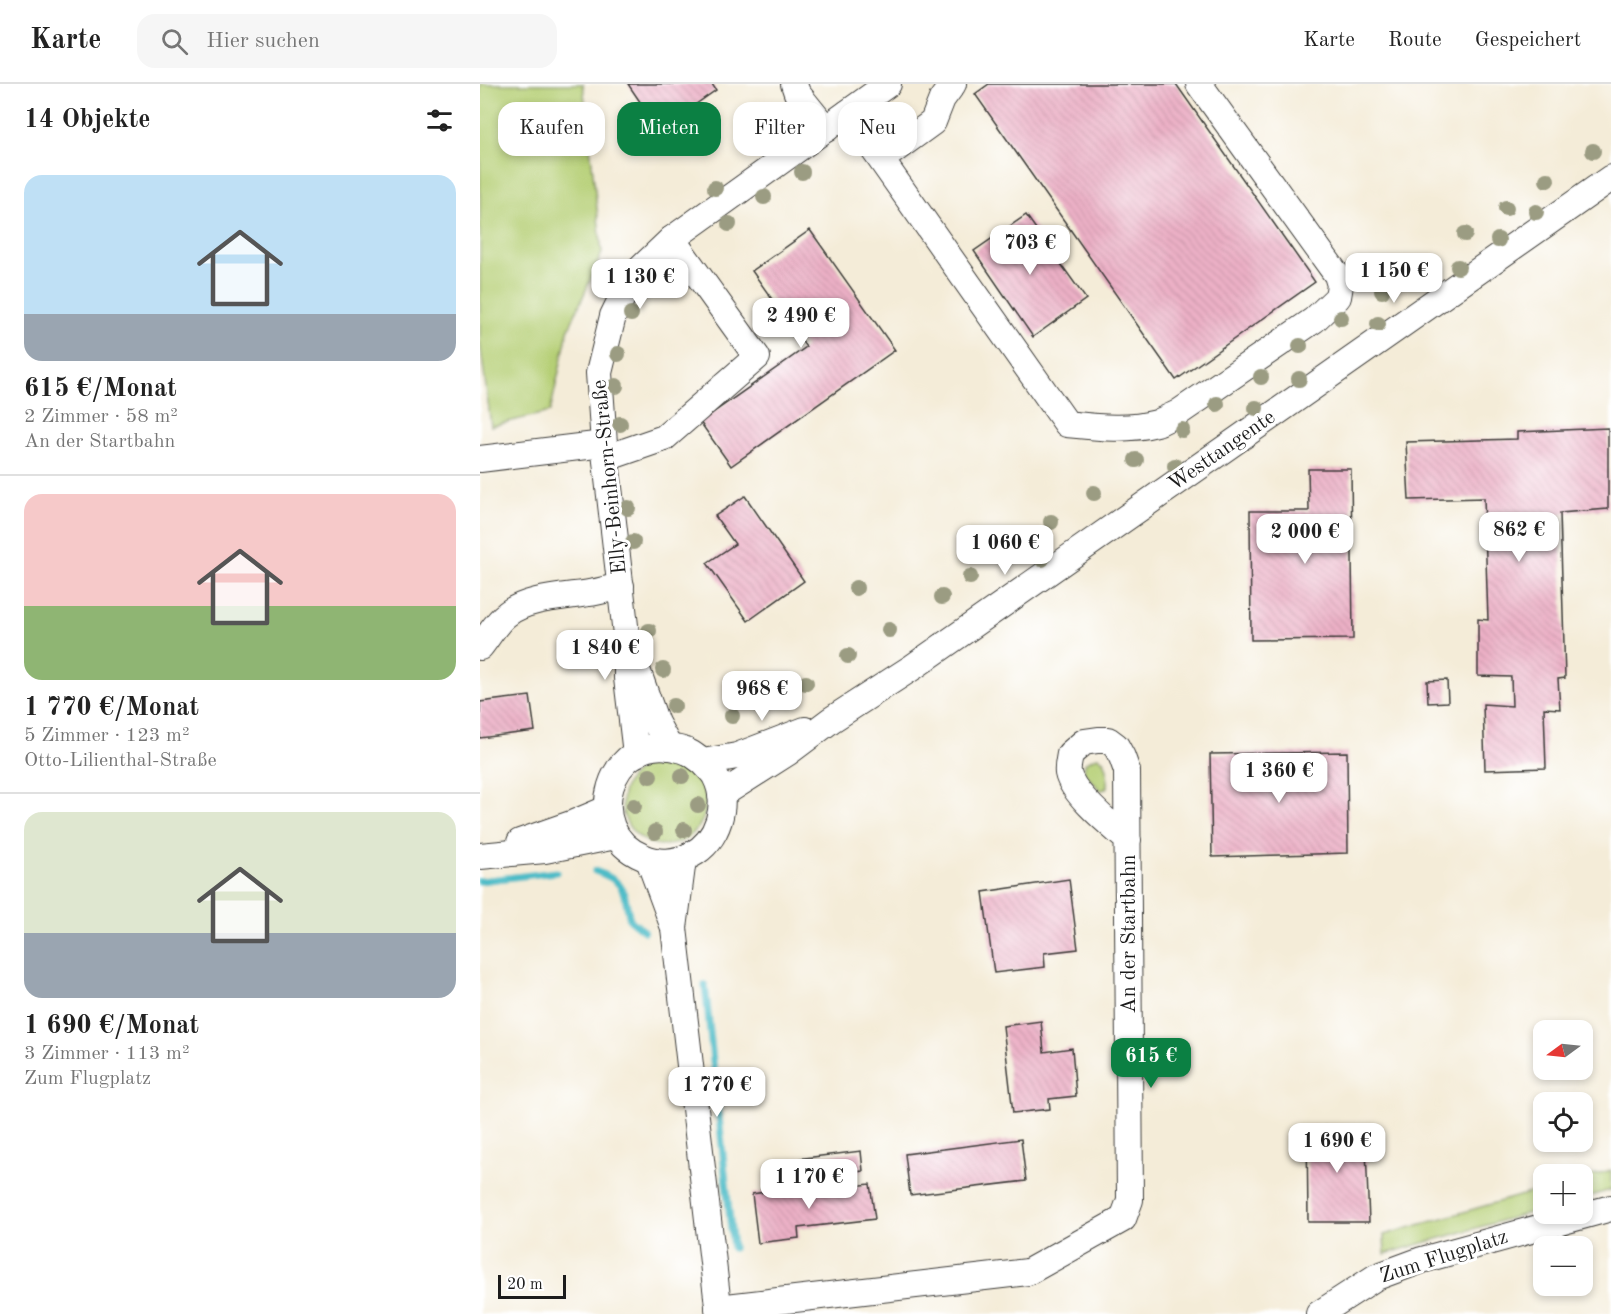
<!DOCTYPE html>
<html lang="de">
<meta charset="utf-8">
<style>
body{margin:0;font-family:"Old Standard TT",serif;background:#f6f6f6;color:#222;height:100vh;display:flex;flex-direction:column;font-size:22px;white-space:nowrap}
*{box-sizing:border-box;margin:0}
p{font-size:20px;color:#767676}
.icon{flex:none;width:33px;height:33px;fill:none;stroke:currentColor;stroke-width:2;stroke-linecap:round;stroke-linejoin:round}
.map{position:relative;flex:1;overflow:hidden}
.details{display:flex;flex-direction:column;background:#fff;width:480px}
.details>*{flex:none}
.hud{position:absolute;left:18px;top:18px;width:570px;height:54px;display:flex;gap:12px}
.needle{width:39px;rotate:255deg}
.tools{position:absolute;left:1053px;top:936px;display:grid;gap:12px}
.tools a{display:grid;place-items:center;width:60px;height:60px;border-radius:12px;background:#fff;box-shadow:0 3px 9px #0003;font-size:30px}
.scale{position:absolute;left:18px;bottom:15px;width:68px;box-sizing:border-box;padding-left:6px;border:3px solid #1c1c1c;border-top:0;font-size:16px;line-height:21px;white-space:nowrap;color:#1c1c1c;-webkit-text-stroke:4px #fff;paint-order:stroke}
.price{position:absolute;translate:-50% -51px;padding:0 14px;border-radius:12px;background:#fff;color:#222;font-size:20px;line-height:39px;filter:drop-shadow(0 2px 3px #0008)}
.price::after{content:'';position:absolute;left:50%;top:36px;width:18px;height:14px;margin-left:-9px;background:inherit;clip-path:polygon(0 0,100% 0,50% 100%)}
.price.current{background:#0b8043;color:#fff}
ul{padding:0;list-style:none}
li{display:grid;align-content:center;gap:12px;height:318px;padding:0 24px}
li+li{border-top:2px solid #e0e0e0}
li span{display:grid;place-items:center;height:186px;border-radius:18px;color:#555}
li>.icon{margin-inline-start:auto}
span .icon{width:108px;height:108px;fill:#fffc;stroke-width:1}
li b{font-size:26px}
h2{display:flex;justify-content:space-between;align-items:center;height:72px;padding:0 24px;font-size:26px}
.chip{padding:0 21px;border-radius:18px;background:#fff;box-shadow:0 3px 9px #0003;font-size:21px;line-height:54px}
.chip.current{background:#0b8043;color:#fff}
header{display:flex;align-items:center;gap:36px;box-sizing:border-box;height:84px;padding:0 30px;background:#fff;border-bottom:2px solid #e0e0e0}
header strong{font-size:28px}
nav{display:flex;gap:33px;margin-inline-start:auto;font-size:21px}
.search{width:420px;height:54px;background:#f6f6f6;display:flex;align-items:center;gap:15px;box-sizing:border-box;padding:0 21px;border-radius:18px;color:#767676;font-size:22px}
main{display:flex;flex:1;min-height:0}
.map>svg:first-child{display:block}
.green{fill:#b5cf74;stroke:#687648;stroke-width:1.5}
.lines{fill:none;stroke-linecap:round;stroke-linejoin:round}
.stream{stroke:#4ebcc7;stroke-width:7}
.building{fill:url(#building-back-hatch)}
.minor-casing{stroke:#3c3b38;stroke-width:28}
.minor{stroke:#fff;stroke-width:26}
.tree{fill:#9b9c82}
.labels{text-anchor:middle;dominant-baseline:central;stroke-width:6;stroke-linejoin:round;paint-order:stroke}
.street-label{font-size:21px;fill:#1c1c1c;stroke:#fff}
</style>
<header>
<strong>Karte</strong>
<div class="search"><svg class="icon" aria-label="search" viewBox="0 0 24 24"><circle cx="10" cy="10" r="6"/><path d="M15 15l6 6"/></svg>Hier suchen</div>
<nav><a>Karte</a><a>Route</a><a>Gespeichert</a></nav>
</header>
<main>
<section class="details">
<h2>14 Objekte<svg class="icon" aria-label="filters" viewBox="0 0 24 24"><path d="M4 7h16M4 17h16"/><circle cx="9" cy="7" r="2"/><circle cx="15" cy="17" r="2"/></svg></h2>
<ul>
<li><span style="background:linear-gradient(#bfe0f5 75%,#9aa5b1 0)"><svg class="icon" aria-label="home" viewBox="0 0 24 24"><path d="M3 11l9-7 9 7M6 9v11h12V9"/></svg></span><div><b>615 €/Monat</b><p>2 Zimmer · 58 m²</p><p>An der Startbahn</p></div></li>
<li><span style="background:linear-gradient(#f6c9c9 60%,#8fb573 0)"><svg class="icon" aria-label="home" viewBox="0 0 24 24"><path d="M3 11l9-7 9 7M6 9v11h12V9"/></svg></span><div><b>1 770 €/Monat</b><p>5 Zimmer · 123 m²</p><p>Otto-Lilienthal-Straße</p></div></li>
<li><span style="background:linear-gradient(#dfe7d0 65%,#9aa5b1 0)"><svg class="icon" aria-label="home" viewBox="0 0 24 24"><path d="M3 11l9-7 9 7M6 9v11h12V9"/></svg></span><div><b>1 690 €/Monat</b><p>3 Zimmer · 113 m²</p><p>Zum Flugplatz</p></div></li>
</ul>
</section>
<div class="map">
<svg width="1131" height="1230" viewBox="0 0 1131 1230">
<defs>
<pattern id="building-back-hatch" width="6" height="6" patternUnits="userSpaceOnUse" patternTransform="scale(1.5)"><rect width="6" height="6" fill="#ecb0c6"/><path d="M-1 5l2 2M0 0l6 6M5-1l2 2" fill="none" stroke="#ca97aa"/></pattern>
</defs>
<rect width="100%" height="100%" fill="#fff"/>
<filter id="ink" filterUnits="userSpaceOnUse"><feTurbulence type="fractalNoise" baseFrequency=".0167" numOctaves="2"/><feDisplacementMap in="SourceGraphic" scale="12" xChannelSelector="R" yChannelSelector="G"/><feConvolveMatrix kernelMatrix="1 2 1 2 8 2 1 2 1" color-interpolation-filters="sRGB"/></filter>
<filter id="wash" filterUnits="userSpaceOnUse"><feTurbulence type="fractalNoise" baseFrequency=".008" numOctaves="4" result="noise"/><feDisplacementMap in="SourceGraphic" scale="24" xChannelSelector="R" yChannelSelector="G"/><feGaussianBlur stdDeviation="1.35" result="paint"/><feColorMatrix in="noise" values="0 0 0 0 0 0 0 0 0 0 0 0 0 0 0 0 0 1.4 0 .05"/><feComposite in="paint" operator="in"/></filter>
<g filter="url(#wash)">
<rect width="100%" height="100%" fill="#f4ecd8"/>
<g class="green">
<path d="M0,0H103L122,169L88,247L70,328L11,342L0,258Z"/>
<path d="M618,673C630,679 627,692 627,703L623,706H620L604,688L605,679L614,674Z"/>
<circle cx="184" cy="719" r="42"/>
<path d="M1131,1086V1106L1103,1114V1094Z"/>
<path d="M1063,1105V1125L905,1170L904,1151Z"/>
</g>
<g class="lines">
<g class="stream">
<path d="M115,787C147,798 143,807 150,836L164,847"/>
<path d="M0,797L76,788"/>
<path d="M225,901L253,1164"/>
</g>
</g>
<g id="blocks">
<g class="building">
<path d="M148,0H232L236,6L179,46Z"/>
<path d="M509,0H696L835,198L696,296L495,10Z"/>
<path d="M546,131L606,215L553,253L494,167Z"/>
<path d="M330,146L415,266L251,382L220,338L326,263L272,187Z"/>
<path d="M1128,344V425L1080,429L1085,594L1078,595L1080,625L1064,624L1066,684L1005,686L1003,620L1032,622L1031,593L998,592V535L1008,536L1004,414L929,416L926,358L1037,355V348Z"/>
<path d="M828,385H871L873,555L771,556L770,427H829Z"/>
<path d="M265,412L324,497L268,537L227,479L255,460L235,432Z"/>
<path d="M967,596L968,618L948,619L947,597Z"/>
<path d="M50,612L55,647L0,654V618Z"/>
<path d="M867,668L868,769L732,773L730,670Z"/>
<path d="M589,795L598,865L564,869L565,883L514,889L503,808Z"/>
<path d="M561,937L564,968L592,964L596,1012L569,1015L570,1025L533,1029L523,942Z"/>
<path d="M885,1041L889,1138H828L827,1042Z"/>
<path d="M541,1055L546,1097L430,1111L425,1070Z"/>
<path d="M381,1067L383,1087L312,1096L309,1076Z"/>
<path d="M390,1100L395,1135L318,1144L319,1154L278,1159L272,1110L313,1104L314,1109Z"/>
</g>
</g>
</g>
<g filter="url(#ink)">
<use href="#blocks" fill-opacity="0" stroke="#3c3b38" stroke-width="1.5"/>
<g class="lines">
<g class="minor-casing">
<g id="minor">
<path d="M314,0L317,9L346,45"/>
<path d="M368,29L587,340C616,343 647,347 677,339C684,336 691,332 698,329L834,236L858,213L860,201L857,191L719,0"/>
<path d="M402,75L453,38L462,15L473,0"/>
<path d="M126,374L184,354L277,273L192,155"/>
<path d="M0,375L124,360"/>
<path d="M0,563C9,552 16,538 27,530C47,514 84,513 109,509C120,508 130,504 141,502"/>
<path d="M155,580L176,639L189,663"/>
<path d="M156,670L147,594V559L124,360L119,289L133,232L152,193L192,155L408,0"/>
<path d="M223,678C227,683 232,687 235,692C250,720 238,757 211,771C196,779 178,780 163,773C99,747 130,648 195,664C199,665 204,666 208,668C213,670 218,675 223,678L257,672L325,646"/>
<path d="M241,711L307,669L351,636L433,583L1131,94"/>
<path d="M40,758L94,739L127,725"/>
<path d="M0,772L65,766L136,752"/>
<path d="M203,775L194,844L239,1230"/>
<path d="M169,776L193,841"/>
<path d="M238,1224L548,1188L643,1135L650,1116L647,687L642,673L636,662L628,656H618L604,658L590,670C589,676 587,683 588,689C592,710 632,742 648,756"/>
<path d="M839,1230L896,1193L942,1176L1131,1124"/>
</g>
</g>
<use href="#minor" class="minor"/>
</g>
<g class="tree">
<circle cx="398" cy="33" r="8"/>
<circle cx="1113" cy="67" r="8"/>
<circle cx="322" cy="88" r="8"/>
<circle cx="1067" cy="96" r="8"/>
<circle cx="235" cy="104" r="8"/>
<circle cx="284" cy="113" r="8"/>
<circle cx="1026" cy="124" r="8"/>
<circle cx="1056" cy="128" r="8"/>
<circle cx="249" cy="140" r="8"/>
<circle cx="985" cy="150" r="8"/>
<circle cx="1018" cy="156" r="8"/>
<circle cx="939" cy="181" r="8"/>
<circle cx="978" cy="183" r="8"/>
<circle cx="168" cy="203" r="8"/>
<circle cx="902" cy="207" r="8"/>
<circle cx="151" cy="230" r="8"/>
<circle cx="861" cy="234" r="8"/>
<circle cx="898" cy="240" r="8"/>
<circle cx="820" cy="262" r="8"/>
<circle cx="138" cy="270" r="8"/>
<circle cx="781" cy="293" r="8"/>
<circle cx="819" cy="295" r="8"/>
<circle cx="136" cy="302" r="8"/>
<circle cx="737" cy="320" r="8"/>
<circle cx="776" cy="324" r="8"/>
<circle cx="140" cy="340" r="8"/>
<circle cx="702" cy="346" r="8"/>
<circle cx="656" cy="376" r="8"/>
<circle cx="695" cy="382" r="8"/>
<circle cx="614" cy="409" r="8"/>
<circle cx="148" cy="424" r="8"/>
<circle cx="571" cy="438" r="8"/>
<circle cx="153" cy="458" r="8"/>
<circle cx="531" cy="463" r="8"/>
<circle cx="562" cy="475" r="8"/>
<circle cx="490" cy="493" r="8"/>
<circle cx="376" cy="504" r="8"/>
<circle cx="462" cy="513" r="8"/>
<circle cx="409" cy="546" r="8"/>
<circle cx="169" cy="547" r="8"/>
<circle cx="368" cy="572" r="8"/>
<circle cx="183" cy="586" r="8"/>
<circle cx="326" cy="599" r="8"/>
<circle cx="294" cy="613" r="8"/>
<circle cx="194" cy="622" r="8"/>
<circle cx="252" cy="632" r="8"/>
<circle cx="170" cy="692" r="8"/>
<circle cx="202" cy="692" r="8"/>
<circle cx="218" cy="721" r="8"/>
<circle cx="154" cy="722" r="8"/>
<circle cx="204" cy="746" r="8"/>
<circle cx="175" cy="748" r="8"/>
</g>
</g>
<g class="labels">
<g class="street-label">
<text transform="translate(742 367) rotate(-35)">Westtangente</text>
<text transform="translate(130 393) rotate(-96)">Elly-Beinhorn-Straße</text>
<text transform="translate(649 850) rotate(-90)">An der Startbahn</text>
<text transform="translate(964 1173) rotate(-18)">Zum Flugplatz</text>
</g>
</g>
</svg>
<div class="tools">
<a><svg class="needle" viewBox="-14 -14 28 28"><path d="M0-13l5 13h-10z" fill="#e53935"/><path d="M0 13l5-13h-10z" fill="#767676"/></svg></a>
<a><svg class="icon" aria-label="locate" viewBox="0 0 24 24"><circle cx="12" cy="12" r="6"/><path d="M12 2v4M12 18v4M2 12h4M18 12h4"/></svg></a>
<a>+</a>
<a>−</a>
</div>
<div class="scale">20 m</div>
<b class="price" style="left:550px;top:192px">703 €</b>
<b class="price" style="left:914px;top:220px">1 150 €</b>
<b class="price" style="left:160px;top:226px">1 130 €</b>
<b class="price" style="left:321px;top:265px">2 490 €</b>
<b class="price" style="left:1039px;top:479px">862 €</b>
<b class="price" style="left:825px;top:481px">2 000 €</b>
<b class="price" style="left:525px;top:492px">1 060 €</b>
<b class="price" style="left:125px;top:597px">1 840 €</b>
<b class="price" style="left:282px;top:638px">968 €</b>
<b class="price" style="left:799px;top:720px">1 360 €</b>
<b class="price current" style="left:671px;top:1005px">615 €</b>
<b class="price" style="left:237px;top:1034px">1 770 €</b>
<b class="price" style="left:857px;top:1090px">1 690 €</b>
<b class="price" style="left:329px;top:1126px">1 170 €</b>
<div class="hud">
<a class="chip">Kaufen</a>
<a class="chip current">Mieten</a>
<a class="chip">Filter</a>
<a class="chip">Neu</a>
</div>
</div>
</main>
